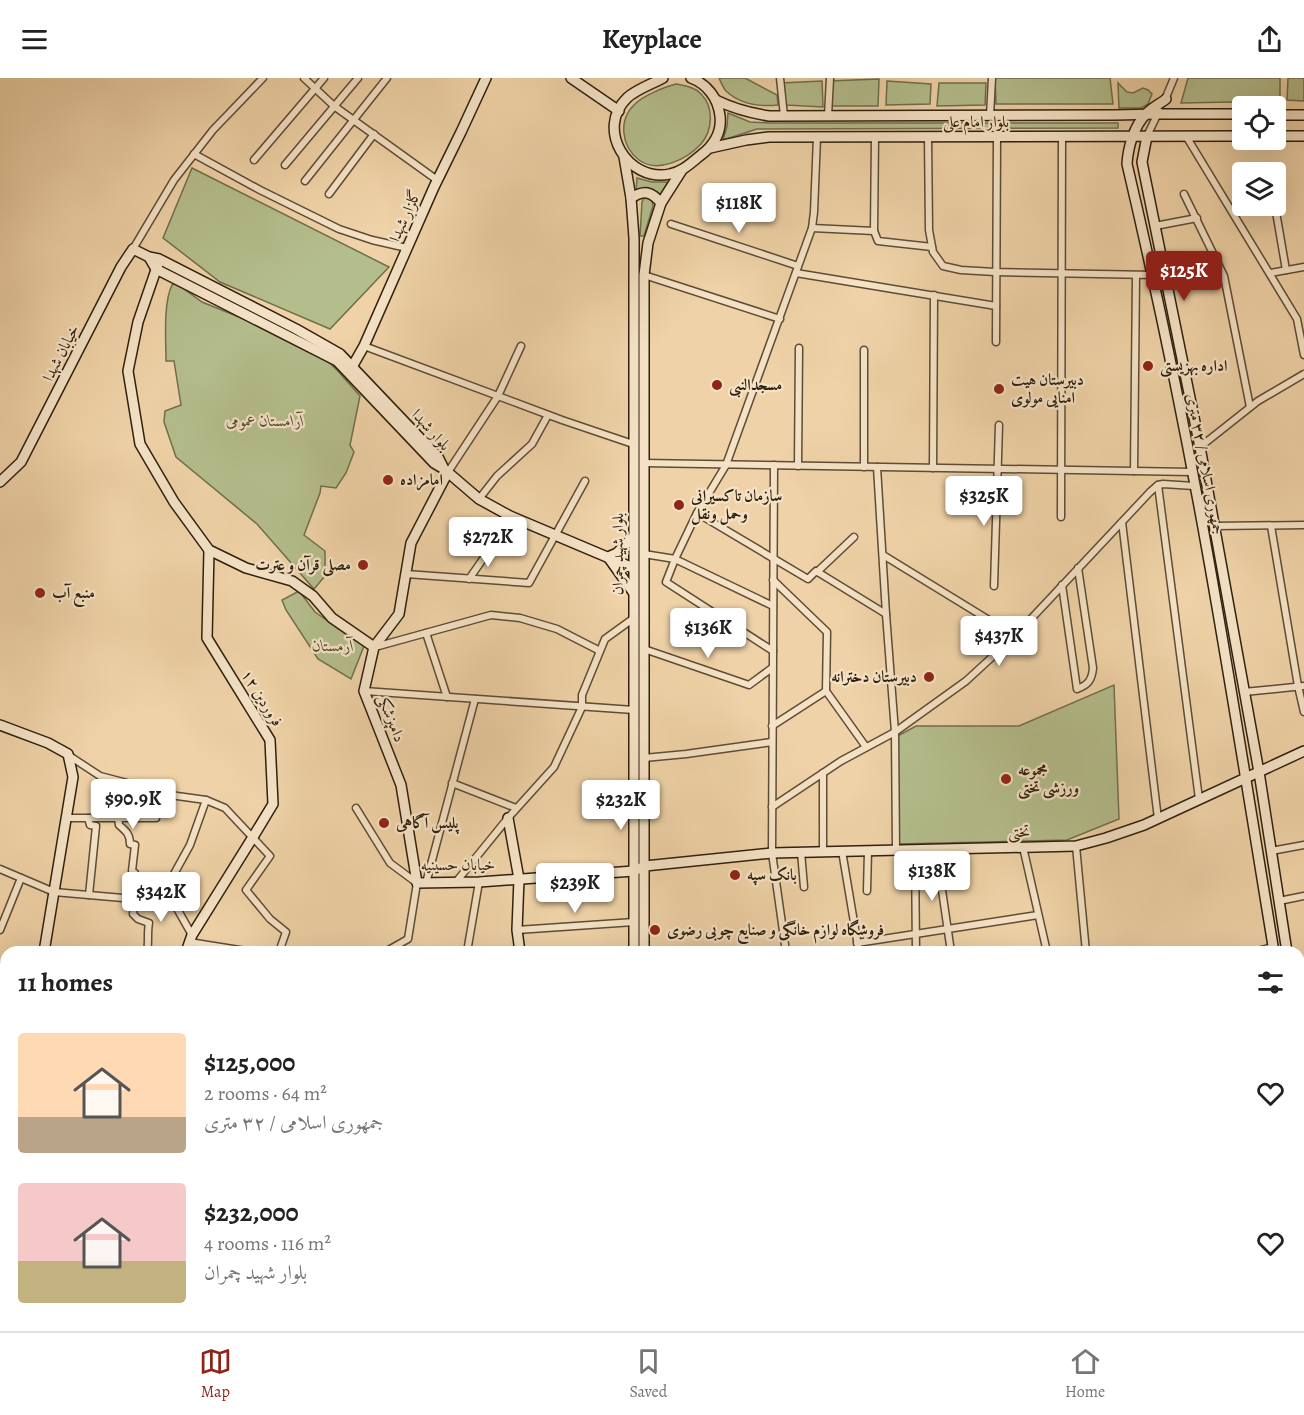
<!DOCTYPE html>
<meta charset="utf-8">
<style>
body{margin:0;font-family:Alegreya,Amiri,serif;background:#f6f6f6;color:#222;height:100vh;display:flex;flex-direction:column;font-size:22px;white-space:nowrap}
*{box-sizing:border-box;margin:0}
p{font-size:20px;color:#767676}
.icon{flex:none;width:33px;height:33px;fill:none;stroke:currentColor;stroke-width:2;stroke-linecap:round;stroke-linejoin:round}
.map{position:relative;flex:1;overflow:hidden}
.drawer{position:absolute;left:0px;top:868px;width:1305px;height:386px;display:flex;flex-direction:column;background:#fff;border-radius:18px 18px 0 0;box-shadow:0 6px 24px #0002}
.drawer>*{flex:none}
.controls{position:absolute;left:1232px;top:18px;display:grid;gap:12px}
.controls a{display:grid;place-items:center;width:54px;height:54px;border-radius:6px;background:#fff;box-shadow:0 6px 24px #0002;font-size:30px}
.price{position:absolute;translate:-50% -51px;padding:0 14px;border-radius:6px;background:#fff;color:#222;font-size:20px;line-height:39px;filter:drop-shadow(0 2px 3px #0008)}
.price::after{content:'';position:absolute;left:50%;top:36px;width:18px;height:14px;margin-left:-9px;background:inherit;clip-path:polygon(0 0,100% 0,50% 100%)}
.price.on{background:#8f2418;color:#fff}
ul{padding:0;list-style:none}
li{display:flex;align-items:center;gap:18px;height:150px;padding:0 18px}
li span{display:grid;place-items:center;flex:none;width:168px;height:120px;border-radius:6px;color:#555}
li>.icon{margin-inline-start:auto}
span .icon{width:72px;height:72px;fill:#fffc;stroke-width:1}
li b{font-size:26px}
h2{display:flex;justify-content:space-between;align-items:center;height:72px;padding:0 18px;font-size:26px}
header{display:flex;justify-content:space-between;align-items:center;height:78px;padding:0 18px;background:#fff;font-size:27px;font-weight:700}
.menu{display:flex;justify-content:space-around;align-items:center;height:84px;border-top:2px solid #e0e0e0;background:#fff;font-size:16px;color:#767676}
.menu a{display:grid;justify-items:center;gap:3px}
.menu .on{color:#8f2418}
.map>svg:first-child{display:block}
.green{fill:#b4bd8c;stroke:#716e4d;stroke-width:1.5}
.lines{fill:none;stroke-linecap:round;stroke-linejoin:round}
.street-casing{stroke:#5e4c34;stroke-width:9}
.secondary-casing{stroke:#2e200e;stroke-width:12}
.street{stroke:#f5e2c6;stroke-width:6}
.secondary{stroke:#f5e2c6;stroke-width:9}
.poi-dot{fill:#8f2418;stroke:#f5e2c6;stroke-width:2}
.labels{text-anchor:middle;dominant-baseline:central;stroke-width:4.5;stroke-linejoin:round;paint-order:stroke}
.street-label{font-size:16px;fill:#2e200e;stroke:#f5e2c6}
.poi-label{font-size:16px;font-weight:bold;fill:#2e200e;stroke:#f5e2c6;text-anchor:start}
.park-label{font-size:16px;font-style:italic;fill:#50472e;stroke:#f5e2c6}
</style>
<header><svg class="icon" aria-label="menu" viewBox="0 0 24 24"><path d="M4 6h16M4 12h16M4 18h16"/></svg>Keyplace<svg class="icon" aria-label="share" viewBox="0 0 24 24"><path d="M12 15V3M7 8l5-5 5 5M5 13v7h14v-7"/></svg></header>
<div class="map">
<svg width="1304" height="1253" viewBox="0 0 1304 1253">
<rect width="100%" height="100%" fill="#efd2a7"/>
<filter id="stains"><feTurbulence type="fractalNoise" baseFrequency=".00333" numOctaves="4"/><feColorMatrix values="0 0 0 0 .2 0 0 0 0 .09 0 0 0 0 .02 0 0 0 .5 -.17"/></filter>
<radialGradient id="worn" r=".72"><stop offset=".6" stop-color="#630" stop-opacity="0"/><stop offset="1" stop-color="#630" stop-opacity=".3"/></radialGradient>
<g class="green">
<path d="M719,0H745L777,17L778,27C759,29 741,27 726,13C723,10 721,4 719,0Z"/>
<path d="M995,0H1110L1113,26H996Z"/>
<path d="M1188,0H1280V23L1181,25Z"/>
<path d="M1288,0H1304V23L1287,22Z"/>
<path d="M879,1L878,28H830L829,3Z"/>
<path d="M822,3L823,29L786,27L781,5Z"/>
<path d="M887,3L931,6L930,26L886,27Z"/>
<path d="M939,5H986L985,27L937,28Z"/>
<path d="M1118,5L1127,14L1133,15L1143,10L1148,12L1152,16L1148,26L1141,30H1119Z"/>
<path d="M676,6C685,8 695,9 701,16C714,29 713,52 701,66C687,81 658,96 639,82C621,68 618,42 635,26C643,18 664,9 676,6Z"/>
<path d="M728,35L750,44L770,45H1118V50L757,51L723,62L727,48Z"/>
<path d="M192,90L389,189L330,251L220,204L163,160Z"/>
<path d="M637,100L652,104H668L660,117C651,109 647,108 636,113Z"/>
<path d="M648,119L652,122L653,128L644,158H640L642,124L644,120Z"/>
<path d="M176,205L202,224L291,260L313,270L337,292L360,318L350,367L354,374L346,395L336,410L321,408L320,415L304,457L325,473V498L314,511L257,446L176,379L164,344L165,333L181,327L174,283H166C166,263 163,225 172,207Z"/>
<path d="M299,513L315,534L364,568L351,601L318,581L286,532L282,522Z"/>
<path d="M1114,607L1119,741L1067,762L897,766L894,660L916,648H1019Z"/>
</g>
<g class="lines">
<g class="street-casing">
<g id="street">
<path d="M304,0L334,28L437,102"/>
<path d="M780,0L784,38"/>
<path d="M1164,24L1174,0"/>
<path d="M828,38L830,0"/>
<path d="M990,38L992,0"/>
<path d="M1147,58L1159,33"/>
<path d="M1186,58L1297,241L1304,277"/>
<path d="M875,59L874,153L878,163L932,169"/>
<path d="M928,59L929,152L933,174L943,188L961,192L995,194L1153,197"/>
<path d="M194,76L260,112L339,151L372,162L407,170"/>
<path d="M254,82L324,0"/>
<path d="M285,87L358,0"/>
<path d="M1269,93V94"/>
<path d="M305,103L387,0"/>
<path d="M329,116L374,56"/>
<path d="M1184,116L1224,198L1250,329"/>
<path d="M1275,128L1286,192"/>
<path d="M671,146L798,188"/>
<path d="M1155,148L1197,140"/>
<path d="M812,150L874,153"/>
<path d="M133,171L174,102L213,52L263,0"/>
<path d="M796,195L996,228"/>
<path d="M1270,195L1304,189"/>
<path d="M644,197L780,241"/>
<path d="M996,264L997,59"/>
<path d="M364,268L562,342L633,366"/>
<path d="M864,272V389"/>
<path d="M1200,369L1258,323L1304,296"/>
<path d="M643,385L1192,394"/>
<path d="M774,387L772,775L786,874"/>
<path d="M798,388L799,270"/>
<path d="M877,389L886,536L895,654L896,772"/>
<path d="M933,390L934,217"/>
<path d="M1134,393L1136,198"/>
<path d="M448,394L498,318L521,268"/>
<path d="M1158,407L1199,721"/>
<path d="M479,421L497,398L532,366L548,337"/>
<path d="M697,435L808,501L816,493L886,536"/>
<path d="M1061,439L1062,59"/>
<path d="M1122,444L1158,741"/>
<path d="M1215,448L1304,447"/>
<path d="M1271,448L1298,608L1304,634"/>
<path d="M644,476L675,481L697,435L726,387L812,150L814,134L817,59"/>
<path d="M883,477L1015,558"/>
<path d="M817,494L854,459"/>
<path d="M406,496L529,505L585,403"/>
<path d="M469,501L499,458"/>
<path d="M1062,507L1077,611C1088,607 1092,602 1093,590L1078,490"/>
<path d="M994,508L999,347"/>
<path d="M426,555L447,619"/>
<path d="M375,569L491,537L520,540L557,551L600,573"/>
<path d="M644,571L749,607L772,590"/>
<path d="M773,573L666,504L675,481L773,528"/>
<path d="M364,613L634,632"/>
<path d="M826,613L866,669"/>
<path d="M1244,614L1304,608"/>
<path d="M772,648L826,613L827,554L773,502"/>
<path d="M68,677L100,698L177,718L206,722L225,730L270,778L246,812L270,841L286,854L279,874"/>
<path d="M644,680L686,676L772,664"/>
<path d="M823,695V774"/>
<path d="M452,705L516,730"/>
<path d="M772,729L841,683L895,654L966,603L1015,558L1150,414L1158,407L1163,406L1194,408"/>
<path d="M356,730L390,785L417,805L408,861L385,874"/>
<path d="M66,740H156L157,713"/>
<path d="M88,740L90,747L96,748L89,817"/>
<path d="M118,740L119,747C126,753 130,756 130,766L135,767L132,793L135,795L136,799L144,802V820"/>
<path d="M1076,768L1086,874"/>
<path d="M1023,769L1047,874"/>
<path d="M915,771L916,874"/>
<path d="M936,771L951,874"/>
<path d="M842,773L859,874"/>
<path d="M1271,773L1304,767"/>
<path d="M801,774L804,809"/>
<path d="M0,791L54,814L123,820H171L192,857"/>
<path d="M456,804L508,740L554,689L582,629V617L605,561L634,540"/>
<path d="M426,805L475,621"/>
<path d="M867,813L868,773"/>
<path d="M135,820L133,836L138,841L149,845C147,855 149,864 147,874"/>
<path d="M171,820L174,796L190,767L206,722"/>
<path d="M1279,823L1304,818"/>
<path d="M0,852L21,800"/>
<path d="M517,852L634,844"/>
<path d="M189,864L252,874"/>
<path d="M857,865L1038,837"/>
<path d="M467,874L479,804"/>
<path d="M1253,874L1273,869"/>
<path d="M0,888L6,890"/>
<path d="M1299,896L1304,895"/>
<path d="M1299,925H1304"/>
<path d="M0,928L6,930"/>
<path d="M0,1014L6,1018"/>
<path d="M0,1044L6,1047"/>
<path d="M0,1090L6,1093"/>
<path d="M1299,1236L1304,1239"/>
<path d="M744,1248L773,1253"/>
<path d="M974,1248L978,1253"/>
<path d="M1203,1248V1253"/>
<path d="M1282,1248L1285,1253"/>
<path d="M118,1253L122,1248"/>
<path d="M258,1253V1248"/>
<path d="M793,1253V1248"/>
<path d="M1077,1253L1079,1248"/>
<path d="M1117,1253L1118,1248"/>
</g>
</g>
<g class="secondary-casing">
<g id="secondary">
<path d="M571,0L619,33"/>
<path d="M663,0C652,6 635,12 627,20C595,51 628,105 670,96C682,94 691,85 701,77C714,67 722,55 720,38C718,20 707,6 691,0"/>
<path d="M1166,21C1160,26 1151,30 1146,36C1134,48 1128,69 1127,86C1157,214 1184,343 1207,472C1231,606 1252,740 1274,874"/>
<path d="M716,22C734,31 750,35 769,38L1115,37L1158,36H1242"/>
<path d="M1275,37H1304"/>
<path d="M1147,58L1142,84L1200,369L1259,694L1287,874"/>
<path d="M1275,58H1304"/>
<path d="M710,70L746,62L769,59L1242,58"/>
<path d="M624,79L631,120L634,160V874"/>
<path d="M631,120C644,112 651,113 661,125"/>
<path d="M149,179L156,191L337,283L434,385L444,391L479,421L510,438L633,490"/>
<path d="M158,186L138,244L128,293L140,366L174,424L209,472L246,490L292,503L313,518L332,540L374,569"/>
<path d="M352,289L364,268L434,109L461,54L486,0"/>
<path d="M448,394L411,465L399,536L374,569L364,613L401,707L417,805L479,804L634,793L645,788L772,775L1076,768L1106,760L1144,747L1304,673"/>
<path d="M0,404L21,384L121,189L133,171L149,179L159,181L296,251L340,276L438,379L444,391"/>
<path d="M633,514L608,479L617,475L633,459"/>
<path d="M0,647L48,665L68,676L73,699L44,874"/>
<path d="M508,740L519,801L517,852L520,874"/>
<path d="M186,874L192,857L253,759L273,726L270,662L207,560L209,472"/>
<path d="M644,874V197L648,165L661,125L682,92"/>
<path d="M1299,954L1304,987"/>
<path d="M1299,1024L1304,1019"/>
<path d="M1299,1031L1304,1062"/>
<path d="M1299,1134H1304"/>
<path d="M1299,1147H1304"/>
<path d="M0,1167L3,1146L2,1132L6,1108"/>
<path d="M343,1248V1253"/>
<path d="M423,1248L424,1253"/>
<path d="M632,1248V1253"/>
<path d="M643,1248L644,1253"/>
<path d="M919,1248V1253"/>
</g>
</g>
<use href="#street" class="street"/>
<use href="#secondary" class="secondary"/>
</g>
<g class="poi-dot">
<circle cx="1148" cy="288" r="6"/>
<circle cx="717" cy="307" r="6"/>
<circle cx="999" cy="311" r="6"/>
<circle cx="388" cy="402" r="6"/>
<circle cx="679" cy="427" r="6"/>
<circle cx="363" cy="487" r="6"/>
<circle cx="40" cy="515" r="6"/>
<circle cx="929" cy="599" r="6"/>
<circle cx="1006" cy="701" r="6"/>
<circle cx="384" cy="745" r="6"/>
<circle cx="735" cy="797" r="6"/>
<circle cx="655" cy="852" r="6"/>
</g>
<g class="labels">
<g class="street-label">
<text x="976" y="44">بلوار امام علی</text>
<text transform="translate(405 138) rotate(-66)">گلزار شهدا</text>
<text transform="translate(61 275) rotate(-63)">خیابان شهدا</text>
<text transform="translate(431 352) rotate(48)">بلوار شهدا</text>
<text transform="translate(1205 386) rotate(79)">جمهوری اسلامی / ۳۲ متری</text>
<text transform="translate(618 476) rotate(-90)">بلوار شهید چمران</text>
<text transform="translate(262 620) rotate(58)">۱۲ فروردین</text>
<text transform="translate(391 640) rotate(68)">دامپزشکی</text>
<text transform="translate(1019 754) rotate(-1)">تختی</text>
<text x="458" y="787">خیابان حسینیه</text>
</g>
<g class="poi-label">
<text x="1160" y="288">اداره بهزیستی</text>
<text x="1011" y="302">دبیرستان هیت<tspan x="1011" dy="18">امنایی مولوی</tspan></text>
<text x="729" y="307">مسجدالنبی</text>
<text x="400" y="402">امامزاده</text>
<text x="691" y="418">سازمان تاکسیرانی<tspan x="691" dy="18">وحمل ونقل</tspan></text>
<text x="351" y="487" text-anchor="end">مصلی قرآن و عترت</text>
<text x="52" y="515">منبع آب</text>
<text x="917" y="599" text-anchor="end">دبیرستان دخترانه</text>
<text x="1018" y="692">مجموعه<tspan x="1018" dy="18">ورزشی تختی</tspan></text>
<text x="396" y="745">پلیس آگاهی</text>
<text x="747" y="797">بانک سپه</text>
<text x="667" y="852">فروشگاه لوازم خانگی و صنایع چوبی رضوی</text>
</g>
<g class="park-label">
<text x="265" y="343">آرامستان عمومی</text>
<text x="333" y="568">آرمستان</text>
</g>
</g>
<rect width="100%" height="100%" filter="url(#stains)"/>
<rect width="100%" height="100%" fill="url(#worn)"/>
</svg>
<div class="controls">
<a><svg class="icon" aria-label="locate" viewBox="0 0 24 24"><circle cx="12" cy="12" r="6"/><path d="M12 2v4M12 18v4M2 12h4M18 12h4"/></svg></a>
<a><svg class="icon" aria-label="layers" viewBox="0 0 24 24"><path d="M12 4l9 5-9 5-9-5zM3 14l9 5 9-5"/></svg></a>
</div>
<b class="price" style="left:739px;top:156px">$118K</b>
<b class="price on" style="left:1184px;top:224px">$125K</b>
<b class="price" style="left:984px;top:449px">$325K</b>
<b class="price" style="left:488px;top:490px">$272K</b>
<b class="price" style="left:708px;top:581px">$136K</b>
<b class="price" style="left:999px;top:589px">$437K</b>
<b class="price" style="left:133px;top:752px">$90.9K</b>
<b class="price" style="left:621px;top:753px">$232K</b>
<b class="price" style="left:932px;top:824px">$138K</b>
<b class="price" style="left:575px;top:836px">$239K</b>
<b class="price" style="left:161px;top:845px">$342K</b>
<section class="drawer">
<h2>11 homes<svg class="icon" aria-label="filters" viewBox="0 0 24 24"><path d="M4 7h16M4 17h16"/><circle cx="9" cy="7" r="2"/><circle cx="15" cy="17" r="2"/></svg></h2>
<ul>
<li><span style="background:linear-gradient(#ffd9b3 70%,#b9a48a 0)"><svg class="icon" aria-label="home" viewBox="0 0 24 24"><path d="M3 11l9-7 9 7M6 9v11h12V9"/></svg></span><div><b>$125,000</b><p>2 rooms · 64 m²</p><p>جمهوری اسلامی / ۳۲ متری</p></div><svg class="icon" aria-label="heart" viewBox="0 0 24 24"><path d="M12 20l-8-8c-3-5 5-10 8-4 3-6 11-1 8 4z"/></svg></li>
<li><span style="background:linear-gradient(#f6c9c9 65%,#c2b280 0)"><svg class="icon" aria-label="home" viewBox="0 0 24 24"><path d="M3 11l9-7 9 7M6 9v11h12V9"/></svg></span><div><b>$232,000</b><p>4 rooms · 116 m²</p><p>بلوار شهید چمران</p></div><svg class="icon" aria-label="heart" viewBox="0 0 24 24"><path d="M12 20l-8-8c-3-5 5-10 8-4 3-6 11-1 8 4z"/></svg></li>
</ul>
</section>
</div>
<nav class="menu">
<a class="on"><svg class="icon" aria-label="map" viewBox="0 0 24 24"><path d="M3 6l6-2 6 2 6-2v14l-6 2-6-2-6 2zM9 4v14M15 6v14"/></svg>Map</a>
<a><svg class="icon" aria-label="saved" viewBox="0 0 24 24"><path d="M7 4h10v16l-5-4-5 4z"/></svg>Saved</a>
<a><svg class="icon" aria-label="home" viewBox="0 0 24 24"><path d="M3 11l9-7 9 7M6 9v11h12V9"/></svg>Home</a>
</nav>
